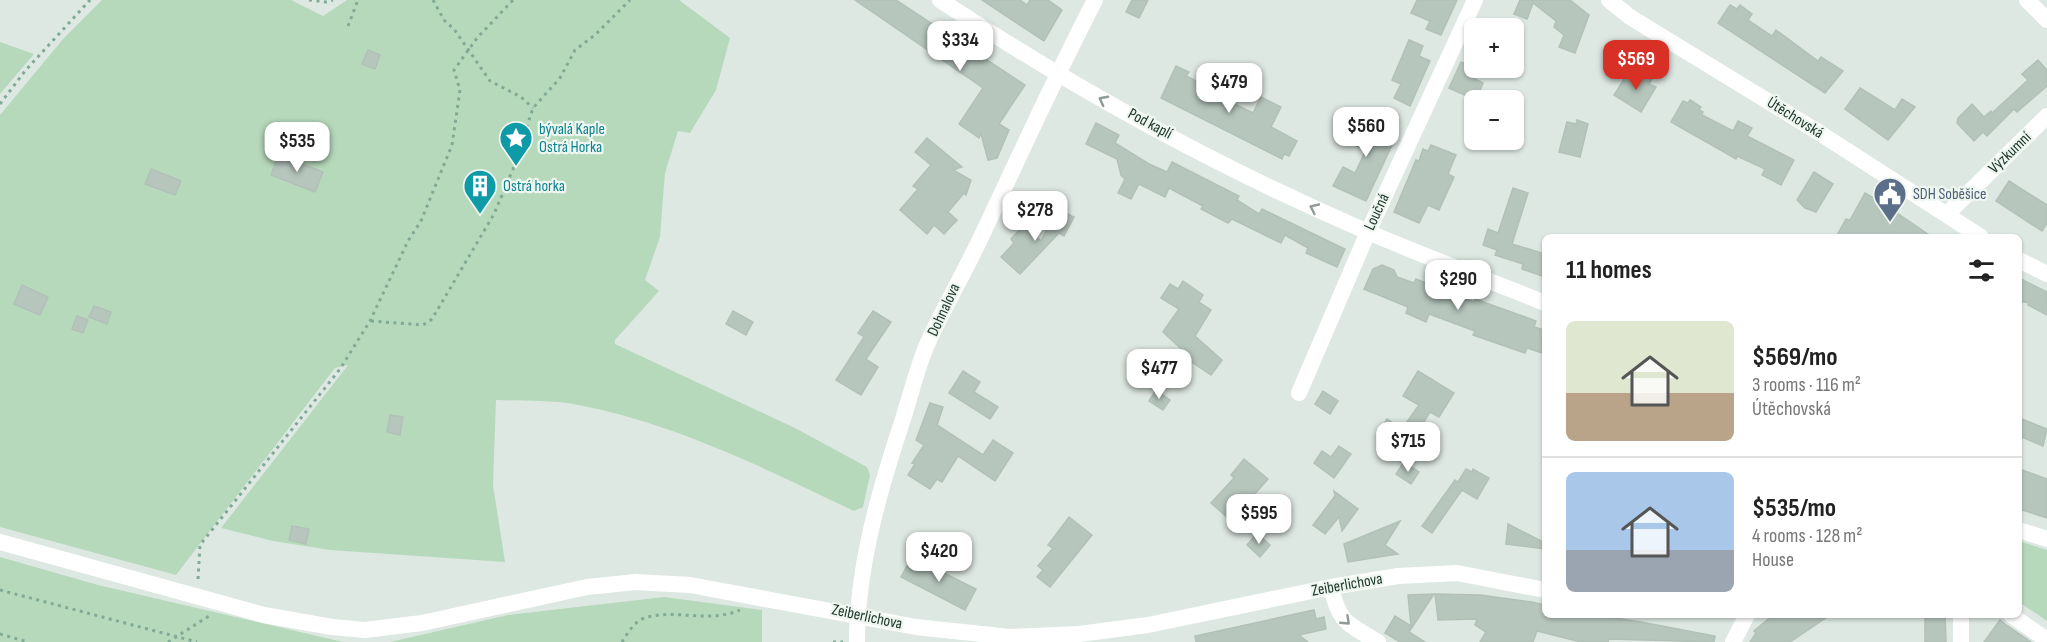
<!DOCTYPE html>
<meta charset="utf-8">
<style>
body{margin:0;font-family:"Sofia Sans Condensed",sans-serif;background:#f2f2f2;color:#222;height:100vh;display:flex;flex-direction:column;font-size:22px;white-space:nowrap}
*{box-sizing:border-box;margin:0}
p{font-size:20px;color:#767676}
.icon{flex:none;width:33px;height:33px;fill:none;stroke:currentColor;stroke-width:2;stroke-linecap:round;stroke-linejoin:round}
.map{position:relative;flex:1;overflow:hidden}
.details{position:absolute;left:1542px;top:234px;width:480px;height:384px;display:flex;flex-direction:column;background:#fff;border-radius:9px;box-shadow:0 2px 4px #0004}
.details>*{flex:none}
.tools{position:absolute;left:1464px;top:18px;display:grid;gap:12px}
.tools a{display:grid;place-items:center;width:60px;height:60px;border-radius:9px;background:#fff;box-shadow:0 2px 4px #0004;font-size:30px}
.price{position:absolute;translate:-50% -51px;padding:0 14px;border-radius:12px;background:#fff;color:#222;font-size:20px;line-height:39px;filter:drop-shadow(0 2px 3px #0008)}
.price::after{content:'';position:absolute;left:50%;top:36px;width:18px;height:14px;margin-left:-9px;background:inherit;clip-path:polygon(0 0,100% 0,50% 100%)}
.price.on{background:#d93025;color:#fff}
ul{padding:0;list-style:none}
li{display:flex;align-items:center;gap:18px;height:150px;padding:0 24px}
li+li{border-top:2px solid #e0e0e0}
li span{display:grid;place-items:center;flex:none;width:168px;height:120px;border-radius:9px;color:#555}
li>.icon{margin-inline-start:auto}
span .icon{width:72px;height:72px;fill:#fffc;stroke-width:1}
li b{font-size:26px}
h2{display:flex;justify-content:space-between;align-items:center;height:72px;padding:0 24px;font-size:26px}
.map>svg:first-child{display:block}
.green{fill:#b7d9bb}
.building{fill:#b6c6bd;stroke:#b1c1b8;stroke-width:1.5}
.lines{fill:none;stroke-linecap:round;stroke-linejoin:round}
.path{stroke:#80aa96;stroke-width:3;stroke-dasharray:3 4.5;stroke-linecap:butt}
.minor{stroke:#fff;stroke-width:16}
.oneway{stroke:#909b96}
.labels{text-anchor:middle;dominant-baseline:central;stroke-width:4.5;stroke-linejoin:round;paint-order:stroke}
.street-label{font-size:16px;fill:#20372d;stroke:#eef6f0}
.culture-label{font-size:16px;fill:#0d838f;stroke:#eef6f0;text-anchor:start}
.service-label{font-size:16px;fill:#4e5e75;stroke:#eef6f0;text-anchor:start}
</style>
<div class="map">
<svg width="2047" height="642" viewBox="0 0 2047 642">
<rect width="100%" height="100%" fill="#dee8e2"/>
<g class="green">
<path d="M102,0H291L323,16L347,0H679L730,38L716,90L690,133L678,131L665,173L660,237L645,280L659,291L615,340V344L795,428L867,467L870,475L863,507L854,511C764,468 672,422 573,404C548,400 521,401 496,400L493,485L505,562L330,550L273,541L221,528L348,365L335,368L176,575L0,527V115L63,39Z"/>
<path d="M0,42L34,54L0,94Z"/>
<path d="M2019,541L2047,550V621L2019,602Z"/>
<path d="M0,557L98,585L343,642H0Z"/>
<path d="M664,597L762,610V642H390L508,615Z"/>
</g>
<g class="building">
<path d="M855,0H896L1025,85L999,124L1009,130L997,158L988,160L981,134L979,138L959,124L983,88Z"/>
<path d="M982,0H1020L1027,5L1030,0H1048L1062,10L1044,41Z"/>
<path d="M1132,0H1148L1139,18L1126,12Z"/>
<path d="M1417,0H1457L1441,35L1426,29L1430,21L1411,13Z"/>
<path d="M1520,0H1570L1589,15L1575,53L1559,47L1564,35L1554,27L1556,21L1533,3L1527,19L1514,14Z"/>
<path d="M1730,5L1737,9L1740,5L1752,14L1748,20L1772,36L1776,30L1818,61L1821,57L1843,71L1825,93L1718,23Z"/>
<path d="M1409,40L1423,46L1419,56L1430,61L1410,106L1394,98L1401,84L1392,80Z"/>
<path d="M368,50L380,55L375,69L362,64Z"/>
<path d="M2038,60L2047,70V86L2017,112L2014,109L1987,136L1983,132L1974,141L1957,123L1958,118L1972,104L1984,117L1991,111L1992,113L2028,80L2022,74Z"/>
<path d="M1461,62L1479,71L1475,79L1483,83L1476,100L1449,88Z"/>
<path d="M1176,66L1189,72L1186,76L1232,99L1230,102L1253,113L1261,97L1281,107L1271,127L1297,141L1289,156L1284,154L1282,159L1161,98Z"/>
<path d="M1638,70L1652,79L1649,84L1656,87L1641,112L1614,95L1626,76L1632,79Z"/>
<path d="M1860,88L1895,110L1902,99L1915,107L1888,140L1845,109Z"/>
<path d="M1690,100L1701,107L1699,110L1703,112L1702,115L1733,131L1738,121L1752,128L1747,136L1794,160L1781,185L1762,175L1765,169L1737,156L1736,159L1671,122L1683,101L1688,103Z"/>
<path d="M1577,120L1588,124L1580,157L1559,152L1567,122L1576,124Z"/>
<path d="M1349,121L1374,132L1378,123L1398,132L1366,201L1333,186L1343,167L1355,173L1366,150L1341,139Z"/>
<path d="M1096,123L1119,135L1115,143L1149,164L1167,172L1172,162L1239,196L1237,200L1259,214L1262,209L1345,249L1337,267L1306,253L1308,248L1285,235L1281,243L1232,219L1228,223L1201,209L1203,206L1169,188L1165,197L1139,184L1131,199L1118,193L1125,179L1121,175L1117,159L1086,144Z"/>
<path d="M927,138L962,167L953,170L971,180L966,195L964,193L948,212L957,220L944,234L934,225L927,234L900,210L918,189L913,186L931,165L915,152Z"/>
<path d="M1431,145L1456,155L1448,174L1454,177L1439,210L1428,205L1419,223L1394,212L1416,160L1419,161L1423,149L1428,151Z"/>
<path d="M278,155L323,172L315,192L271,175Z"/>
<path d="M151,169L181,181L175,195L145,184Z"/>
<path d="M1814,172L1833,184L1816,212L1805,208L1797,200Z"/>
<path d="M2009,181L2047,205V223L2042,231L1996,201Z"/>
<path d="M1513,188L1528,193L1512,244L1545,254V277L1522,269L1523,264L1495,255L1497,250L1483,245L1488,229L1498,233Z"/>
<path d="M1865,193L1885,205L1932,237H1836L1846,219L1850,220Z"/>
<path d="M1057,209L1074,217L1064,236L1059,233L1020,274L1001,257L1014,243L1011,239L1024,225L1041,241Z"/>
<path d="M1382,265L1394,270L1397,277L1414,283L1416,279L1474,302L1475,299L1536,321L1534,327L1545,330V354L1527,348L1525,353L1473,335L1475,331L1429,314L1426,322L1406,313L1408,307L1364,289L1373,269Z"/>
<path d="M2019,278L2047,292V315L2028,305L2029,303L2019,301Z"/>
<path d="M1183,281L1203,295L1199,302L1211,310L1195,336L1222,360L1211,375L1190,361L1192,359L1163,332L1179,309L1161,298L1170,284L1178,289Z"/>
<path d="M22,285L48,297L40,315L14,304Z"/>
<path d="M94,306L111,312L107,324L89,317Z"/>
<path d="M733,311L753,322L746,335L726,324Z"/>
<path d="M873,311L891,322L866,359L878,367L861,395L836,380L864,337L858,333Z"/>
<path d="M77,316L88,320L83,333L72,329Z"/>
<path d="M963,371L980,382L974,392L998,407L990,419L949,393Z"/>
<path d="M1418,371L1454,393L1439,417L1430,412L1414,437L1422,442L1411,459L1388,444L1390,441L1378,433L1387,419L1402,429L1419,405L1403,396Z"/>
<path d="M1156,390L1170,400L1163,410L1149,401Z"/>
<path d="M1323,391L1338,401L1330,414L1315,404Z"/>
<path d="M930,403L943,407L937,425L983,455L993,440L1013,453L995,481L958,456L942,482L937,479L930,489L908,475L915,464L912,463L924,445L916,440Z"/>
<path d="M390,415L403,417L400,435L387,432Z"/>
<path d="M2019,418L2047,429L2043,446L2019,436Z"/>
<path d="M1339,446L1351,454L1334,478L1314,463L1322,451L1331,457Z"/>
<path d="M1244,459L1268,479L1245,505L1250,510L1236,525L1211,503L1234,478L1231,475Z"/>
<path d="M1404,462L1419,472L1411,484L1396,474Z"/>
<path d="M1466,469L1472,472L1473,469L1489,478L1477,499L1462,490L1432,533L1422,526L1455,480L1458,482Z"/>
<path d="M2019,469L2047,479V518L2019,509Z"/>
<path d="M1334,491L1358,509L1342,531L1339,517L1325,534L1313,525L1335,496Z"/>
<path d="M1069,517L1092,535L1050,587L1037,577L1043,570L1038,566L1053,548L1048,545Z"/>
<path d="M1400,521L1385,545L1398,554L1348,562L1344,544Z"/>
<path d="M1508,524L1545,543V549L1506,544Z"/>
<path d="M292,526L309,529L306,544L289,540Z"/>
<path d="M1257,533L1270,545L1260,557L1247,545Z"/>
<path d="M912,557L976,589L965,610L901,577Z"/>
<path d="M1434,594L1409,632L1425,642H1400L1385,633L1395,616L1411,626L1408,595Z"/>
<path d="M1435,594L1480,595L1532,602L1545,605V615H1595L1641,622L1715,636L1714,642L1609,639L1608,642H1581L1537,631L1533,642H1480L1486,632L1475,625L1477,619L1438,620Z"/>
<path d="M1314,610L1316,619L1324,617L1326,629L1299,635L1308,642H1196L1195,636Z"/>
<path d="M1773,615H1830L1790,642H1750L1756,633L1754,631Z"/>
<path d="M1925,615H1945L1946,642H1925Z"/>
<path d="M2000,620L2005,624L2031,642H1984Z"/>
</g>
<g class="lines">
<g class="path">
<path d="M309,0L326,2L333,0"/>
<path d="M433,0L444,20L454,29L490,81L521,97L533,108"/>
<path d="M348,26L358,0"/>
<path d="M0,104L25,71L90,0"/>
<path d="M371,321L423,325L432,319L494,214L513,169L533,108L560,78L575,50L595,35L630,0"/>
<path d="M198,579L200,545L340,369L370,321L408,241L421,221L452,145L460,90L454,70L477,38L513,0"/>
<path d="M0,590L197,642"/>
<path d="M0,634L28,642"/>
<path d="M168,642L209,616"/>
<path d="M622,642C628,633 634,621 645,618C674,608 708,624 740,610"/>
<path d="M833,642H843"/>
</g>
<g class="minor">
<path d="M940,0C1075,89 1219,168 1368,232C1426,257 1486,279 1545,303"/>
<path d="M1609,0L1630,17L1815,130L1981,237"/>
<path d="M2027,0L2047,20"/>
<path d="M1947,214L2047,116"/>
<path d="M2019,260L2047,274"/>
<path d="M1299,393L1368,232L1475,0"/>
<path d="M2019,530L2047,539"/>
<path d="M0,542L264,615L332,627L365,630L422,623L587,587L636,582L690,585L916,627L1010,637L1079,634L1148,625L1331,587L1398,576L1457,573L1545,590"/>
<path d="M1331,587C1339,623 1348,624 1378,642"/>
<path d="M1961,615V642"/>
<path d="M2011,615L2047,640"/>
<path d="M857,642C857,566 880,488 904,416C911,393 917,369 926,347C943,308 965,272 983,233C1020,155 1055,77 1095,0"/>
<path d="M1733,642L1747,615"/>
</g>
</g>
<defs><path id="oneway-chevron" d="M-2-3.5L2.5 0L-2 3.5" fill="none" stroke-width="1.6" stroke-linecap="round" stroke-linejoin="round" transform="scale(1.5)"/></defs>
<g class="oneway">
<use href="#oneway-chevron" transform="translate(1103 100) rotate(-152)"/>
<use href="#oneway-chevron" transform="translate(1314 208) rotate(-155)"/>
<use href="#oneway-chevron" transform="translate(1346 621) rotate(43)"/>
</g>
<defs>
<g id="sight-pin" transform="scale(1.725)"><path d="M0 17L-7.5 6A9.5 9.5 0 1 1 7.5 6Z" fill="#0f9aa8" stroke="#eef6f0"/><path d="M0-6L1.8-2.2L6-1.7L2.9 1.2L3.7 5.4L0 3.3L-3.7 5.4L-2.9 1.2L-6-1.7L-1.8-2.2Z" fill="#fff"/></g>
<g id="building-pin" transform="scale(1.725)"><path d="M0 17L-7.5 6A9.5 9.5 0 1 1 7.5 6Z" fill="#0f9aa8" stroke="#eef6f0"/><path d="M-4-6H4V6H1V3H-1V6H-4ZM-2.5-4.3h1.7v1.8h-1.7ZM.8-4.3h1.7v1.8H.8ZM-2.5-1h1.7V.8h-1.7ZM.8-1h1.7V.8H.8Z" fill="#fff"/></g>
<g id="civic-pin" transform="scale(1.725)"><path d="M0 17L-7.5 6A9.5 9.5 0 1 1 7.5 6Z" fill="#5c6f8a" stroke="#eef6f0"/><path d="M-.6-6.5H3V-4.5H.6V-3L4-1V1h2V6H-6V1h2V-1L-.6-3ZM-1.2 2.5V6h2.4V2.5Z" fill="#fff"/></g>
</defs>
<g fill-rule="evenodd">
<use href="#sight-pin" x="516" y="138"/>
<use href="#building-pin" x="480" y="186"/>
<use href="#civic-pin" x="1890" y="194"/>
</g>
<g class="labels">
<g class="street-label">
<text transform="translate(1795 118) rotate(32)">Útěchovská</text>
<text transform="translate(1150 124) rotate(28)">Pod kaplí</text>
<text transform="translate(2010 153) rotate(-44)">Výzkumní</text>
<text transform="translate(1377 212) rotate(-65)">Loučná</text>
<text transform="translate(944 310) rotate(-65)">Dohnalova</text>
<text transform="translate(1347 585) rotate(-10)">Zeiberlichova</text>
<text transform="translate(867 617) rotate(12)">Zeiberlichova</text>
</g>
<g class="culture-label">
<text x="539" y="129">bývalá Kaple<tspan x="539" dy="18">Ostrá Horka</tspan></text>
<text x="503" y="186">Ostrá horka</text>
</g>
<g class="service-label">
<text x="1913" y="194">SDH Soběšice</text>
</g>
</g>
</svg>
<div class="tools">
<a>+</a>
<a>−</a>
</div>
<b class="price" style="left:960px;top:72px">$334</b>
<b class="price on" style="left:1636px;top:91px">$569</b>
<b class="price" style="left:1229px;top:114px">$479</b>
<b class="price" style="left:1366px;top:158px">$560</b>
<b class="price" style="left:297px;top:173px">$535</b>
<b class="price" style="left:1035px;top:242px">$278</b>
<b class="price" style="left:1458px;top:311px">$290</b>
<b class="price" style="left:1159px;top:400px">$477</b>
<b class="price" style="left:1408px;top:473px">$715</b>
<b class="price" style="left:1259px;top:545px">$595</b>
<b class="price" style="left:939px;top:583px">$420</b>
<section class="details">
<h2>11 homes<svg class="icon" aria-label="filters" viewBox="0 0 24 24"><path d="M4 7h16M4 17h16"/><circle cx="9" cy="7" r="2"/><circle cx="15" cy="17" r="2"/></svg></h2>
<ul>
<li><span style="background:linear-gradient(#dfe7d0 60%,#b9a48a 0)"><svg class="icon" aria-label="home" viewBox="0 0 24 24"><path d="M3 11l9-7 9 7M6 9v11h12V9"/></svg></span><div><b>$569/mo</b><p>3 rooms · 116 m²</p><p>Útěchovská</p></div></li>
<li><span style="background:linear-gradient(#a9c7e8 65%,#9aa5b1 0)"><svg class="icon" aria-label="home" viewBox="0 0 24 24"><path d="M3 11l9-7 9 7M6 9v11h12V9"/></svg></span><div><b>$535/mo</b><p>4 rooms · 128 m²</p><p>House</p></div></li>
</ul>
</section>
</div>
